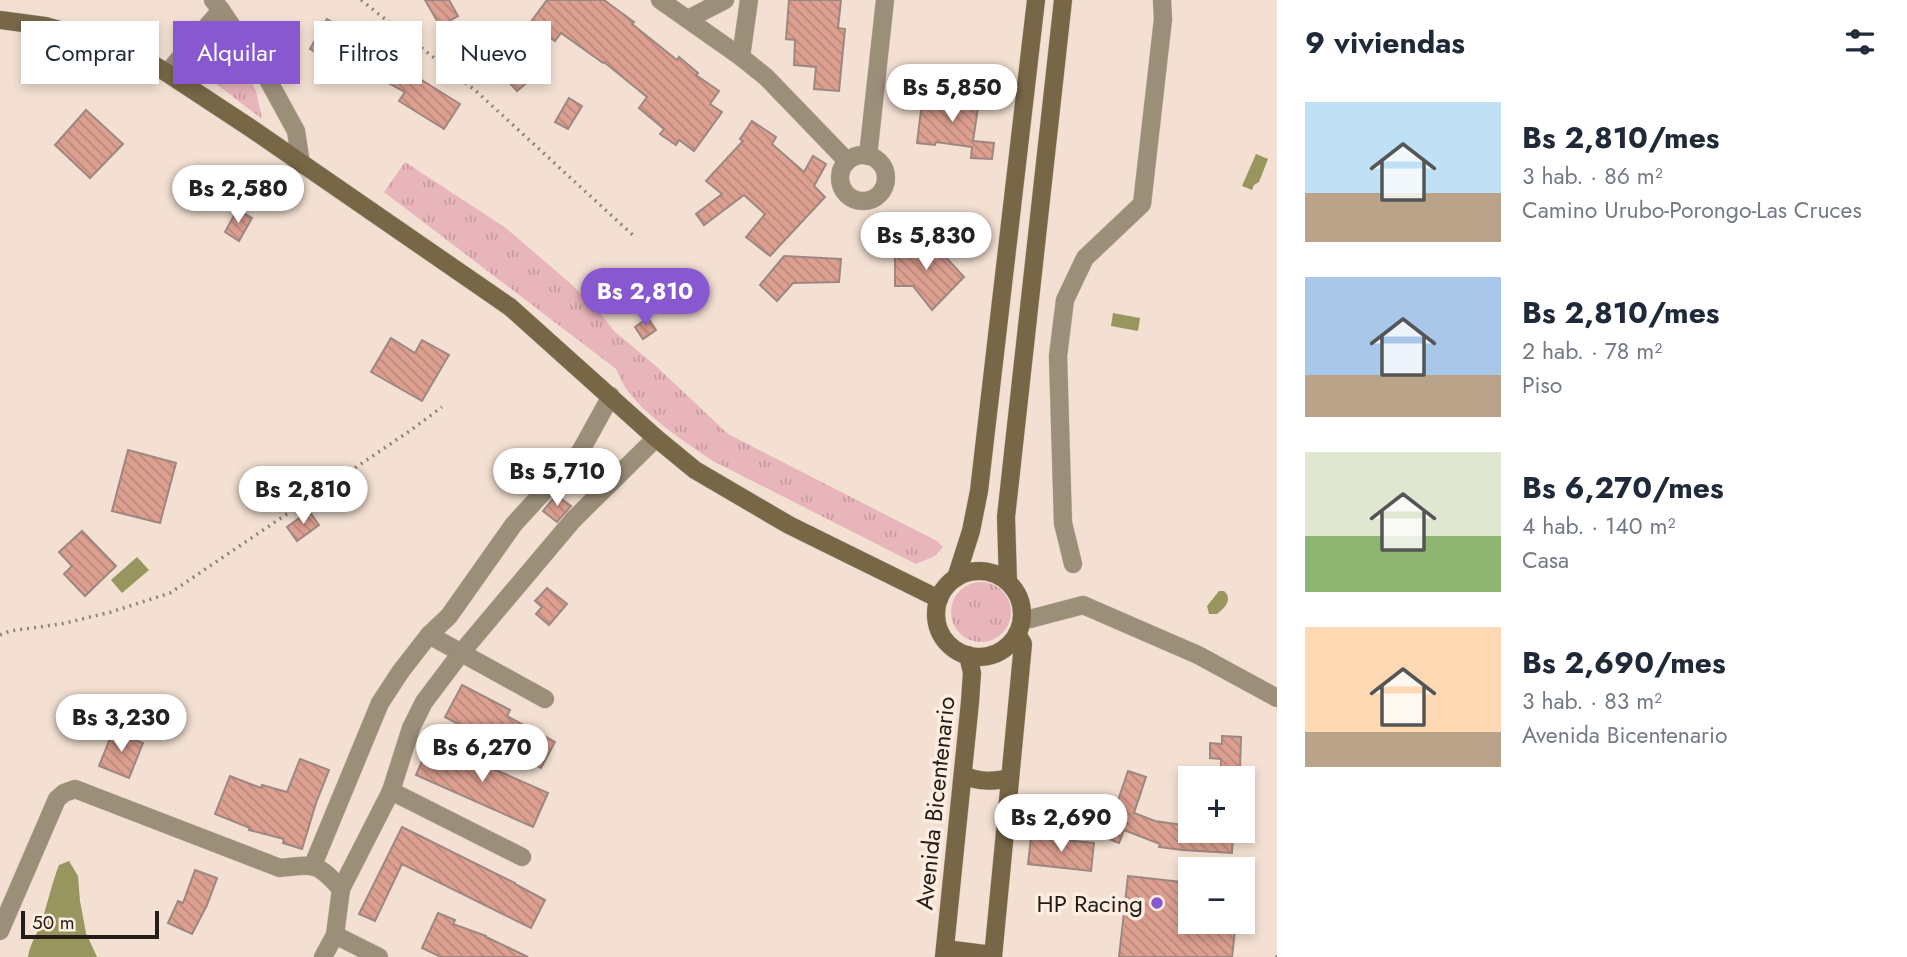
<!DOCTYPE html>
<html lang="es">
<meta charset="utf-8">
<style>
body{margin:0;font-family:Jost,sans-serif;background:#f2f2f3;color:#1f2937;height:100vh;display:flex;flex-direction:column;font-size:26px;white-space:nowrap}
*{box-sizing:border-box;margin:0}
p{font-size:23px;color:#747a83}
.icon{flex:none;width:38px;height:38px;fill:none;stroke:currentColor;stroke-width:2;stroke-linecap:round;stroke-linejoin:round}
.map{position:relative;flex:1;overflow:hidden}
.details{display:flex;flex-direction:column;background:#fff;width:630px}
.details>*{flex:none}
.guide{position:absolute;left:21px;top:21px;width:665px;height:63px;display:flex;gap:14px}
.fabs{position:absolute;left:1178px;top:766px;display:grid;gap:14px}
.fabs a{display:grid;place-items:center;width:77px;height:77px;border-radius:0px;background:#fff;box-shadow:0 4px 10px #0003;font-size:35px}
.scale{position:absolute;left:21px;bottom:18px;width:138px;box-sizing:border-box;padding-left:7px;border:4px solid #231c17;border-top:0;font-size:19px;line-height:24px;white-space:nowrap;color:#231c17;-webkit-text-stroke:5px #feeee2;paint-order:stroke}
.price{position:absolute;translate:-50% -60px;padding:0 16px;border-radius:24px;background:#fff;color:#222;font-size:23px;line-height:46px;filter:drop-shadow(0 2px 4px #0008)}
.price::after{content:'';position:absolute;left:50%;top:42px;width:21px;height:16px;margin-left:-10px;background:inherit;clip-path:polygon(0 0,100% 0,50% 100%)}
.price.current{background:#8858d1;color:#fff}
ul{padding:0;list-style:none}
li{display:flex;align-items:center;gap:21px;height:175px;padding:0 28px}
li span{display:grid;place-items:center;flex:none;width:196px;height:140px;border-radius:0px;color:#555}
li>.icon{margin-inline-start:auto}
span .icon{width:84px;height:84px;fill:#fffc;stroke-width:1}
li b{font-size:30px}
h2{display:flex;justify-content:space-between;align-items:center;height:84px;padding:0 28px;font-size:30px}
.tag{padding:0 24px;border-radius:0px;background:#fff;box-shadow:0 4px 10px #0003;font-size:24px;line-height:63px}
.tag.current{background:#8858d1;color:#fff}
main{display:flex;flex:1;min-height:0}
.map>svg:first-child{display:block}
.grass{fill:url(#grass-tufts)}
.water{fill:#98965e}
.building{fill:url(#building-back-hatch);stroke:#9d8781;stroke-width:2}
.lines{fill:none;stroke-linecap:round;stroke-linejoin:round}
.street-casing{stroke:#cebdb0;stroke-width:19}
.secondary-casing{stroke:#cebdb0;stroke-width:19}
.path{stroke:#908379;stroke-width:3.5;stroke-dasharray:2 5;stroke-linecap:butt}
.street{stroke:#9b8f7a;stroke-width:18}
.secondary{stroke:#786747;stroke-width:18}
.poi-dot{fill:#8858d1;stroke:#feeee2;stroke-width:2.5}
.labels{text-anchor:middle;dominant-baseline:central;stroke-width:7;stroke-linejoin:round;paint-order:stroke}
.street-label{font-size:24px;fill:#231c17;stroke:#feeee2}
.poi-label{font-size:24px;fill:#231c17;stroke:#feeee2;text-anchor:end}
</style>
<main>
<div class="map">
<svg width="1277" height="957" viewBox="0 0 1277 957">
<defs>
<pattern id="grass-tufts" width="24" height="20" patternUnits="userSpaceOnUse" patternTransform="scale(1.75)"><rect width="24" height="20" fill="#e8b5bb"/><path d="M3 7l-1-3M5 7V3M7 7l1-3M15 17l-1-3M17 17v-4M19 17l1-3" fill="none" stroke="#c79ba0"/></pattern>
<pattern id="building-back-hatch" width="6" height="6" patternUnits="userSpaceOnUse" patternTransform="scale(1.75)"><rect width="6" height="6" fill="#dc9f90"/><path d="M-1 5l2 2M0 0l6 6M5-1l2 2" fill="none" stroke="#bc887b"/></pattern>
</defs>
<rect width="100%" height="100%" fill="#f3e0d2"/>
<g class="grass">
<path d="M220,49L239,58L256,91L262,119L197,69L194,63L201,55Z"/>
<path d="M405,162L506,228L571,284L597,309L614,331L657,367L728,434L937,541L943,547L935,556L916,564L713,461C685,442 651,420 630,394C624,387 620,377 616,369L384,192Z"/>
<circle cx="981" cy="612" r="30"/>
</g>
<g class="water">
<path d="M1256,154L1268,159L1259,182L1254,185L1252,190L1242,186Z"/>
<path d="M1113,313L1140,318L1138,331L1111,326Z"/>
<path d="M137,557L149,570L122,593L111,580Z"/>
<path d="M1219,591H1224C1233,599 1225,608 1217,614H1209L1207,606Z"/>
<path d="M69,861L78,876L80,901L86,933L97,957H28C30,943 38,933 42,920C48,902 52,883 59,865Z"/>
</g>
<g class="building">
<path d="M425,0H449L458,16L440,26Z"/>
<path d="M547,0H604L634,22L632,24L677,60L679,57L698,73L696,75L719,91L710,104L722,112L694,151L679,140L676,145L660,134L664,129L639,108L647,97L604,62L603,63L561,33L555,41L530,23Z"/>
<path d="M789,0H841L838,28L845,29L839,91L814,89L816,67L794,65L795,40L786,39Z"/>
<path d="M327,19L356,36L354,39L397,62L396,64L460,104L444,129L399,101L405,92L343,58L339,66L310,49Z"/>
<path d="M513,62L530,80L517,91L501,73Z"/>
<path d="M923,94L979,101L973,141L994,143L992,159L971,158L972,147L936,142L935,145L917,143Z"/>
<path d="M569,98L582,106L568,129L555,122Z"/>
<path d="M86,110L123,144L90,178L55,145Z"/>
<path d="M752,121L776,137L772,144L804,172L813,156L826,164L814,186L825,197L770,256L746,237L765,214L744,195L704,225L696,214L722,194L706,181L743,141L740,139Z"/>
<path d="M237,210L252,218L239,241L225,232Z"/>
<path d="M914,237L922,246L930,240L964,277L932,310L913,286H895V256Z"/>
<path d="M784,256L841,259L839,282L793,283L777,301L760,285Z"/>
<path d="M648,318L656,330L643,339L635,327Z"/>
<path d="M391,338L415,353L422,340L449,355L422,401L371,372Z"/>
<path d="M128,450L176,463L160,523L112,511Z"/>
<path d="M556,495L571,506L557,522L543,511Z"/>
<path d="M309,511L319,525L297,541L287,527Z"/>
<path d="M82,531L116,566L85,596L64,574L72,566L59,552Z"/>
<path d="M547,588L567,604L549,625L536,614L542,607L535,601Z"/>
<path d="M462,685L510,710L507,716L555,742L541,768L445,717Z"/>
<path d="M113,731L143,743L129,778L99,766Z"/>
<path d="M1222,736L1241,737L1240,770H1221V759L1210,758V743L1222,744Z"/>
<path d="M431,741L548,793L533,827L416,775Z"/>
<path d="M300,759L329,770L316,803L302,849L283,843L284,839L249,830L250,828L215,814L230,776L261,788L262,785L287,792Z"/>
<path d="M1128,771L1146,777L1134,813L1155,821L1190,826V831H1233L1232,853L1182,850L1159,847L1160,844L1124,830L1119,843L1101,836L1113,808L1115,809Z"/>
<path d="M402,827L515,883V884L545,900L531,928L402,864L375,921L359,914Z"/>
<path d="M1031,837L1094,843L1091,871L1028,864Z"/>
<path d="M195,870L217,878L207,905L192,934L168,923L178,901L183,903Z"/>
<path d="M1128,876L1190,883V922H1236L1232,957H1119Z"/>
<path d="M438,913L455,920L453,924L486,936V937L528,957H441L422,948Z"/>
</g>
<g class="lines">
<g class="street-casing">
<g id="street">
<path d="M213,0L221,10L267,78L296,131L301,164"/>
<path d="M660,0L741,57L766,77L847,161"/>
<path d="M688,19L725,0"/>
<path d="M741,57L749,0"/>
<path d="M167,73L221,10"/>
<circle cx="863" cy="178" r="23"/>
<path d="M868,156L885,0"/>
<path d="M580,452L613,479"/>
<path d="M1073,564L1063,523L1058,356L1065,300L1085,258L1142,204L1163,19L1162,0"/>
<path d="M1022,621L1083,605L1198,655L1277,698"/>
<path d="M429,635L545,699"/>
<path d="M391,791L522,857"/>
<path d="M313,865L380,703L401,671L429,635L449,616L514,524L580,452L611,396"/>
<path d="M0,931L57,799L64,793L75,789L280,868C314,864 317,862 341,889"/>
<path d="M335,935L379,957"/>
<path d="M323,957L335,935L341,889L391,791L411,728L424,702L461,653L573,520L656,438"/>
</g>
</g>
<g class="secondary-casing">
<g id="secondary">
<path d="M0,20L45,26L113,45L139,56L167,73L252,129L510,307L656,438L695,470L789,525L939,599"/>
<circle cx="979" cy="614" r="43"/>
<path d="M956,578L971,531L979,491L1036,0"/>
<path d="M1008,582L1006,517L1063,0"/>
<path d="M963,775C979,782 993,782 1010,778"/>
<path d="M945,949L993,955"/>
<path d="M944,957L970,702L972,673L968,655"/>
<path d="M993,957L1023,644L1017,634"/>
</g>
</g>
<g class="path">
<path d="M361,0L476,91L636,238"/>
<path d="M0,635L10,631L61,624L111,612L170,593L411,430L442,407"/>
<path d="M1276,957L1277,956"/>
</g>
<use href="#street" class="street"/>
<use href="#secondary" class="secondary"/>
</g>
<circle class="poi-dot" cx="1157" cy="903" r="7"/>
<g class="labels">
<g class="street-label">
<text transform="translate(935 803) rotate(-84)">Avenida Bicentenario</text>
</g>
<g class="poi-label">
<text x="1143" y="903">HP Racing</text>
</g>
</g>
</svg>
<div class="fabs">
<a>+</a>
<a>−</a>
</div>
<div class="scale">50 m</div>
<b class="price" style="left:952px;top:124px">Bs 5,850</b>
<b class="price" style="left:238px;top:225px">Bs 2,580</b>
<b class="price" style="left:926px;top:272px">Bs 5,830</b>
<b class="price current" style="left:645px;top:328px">Bs 2,810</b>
<b class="price" style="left:557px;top:508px">Bs 5,710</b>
<b class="price" style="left:303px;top:526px">Bs 2,810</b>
<b class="price" style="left:121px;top:754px">Bs 3,230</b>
<b class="price" style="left:482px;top:784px">Bs 6,270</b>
<b class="price" style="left:1061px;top:854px">Bs 2,690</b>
<div class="guide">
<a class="tag">Comprar</a>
<a class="tag current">Alquilar</a>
<a class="tag">Filtros</a>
<a class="tag">Nuevo</a>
</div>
</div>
<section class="details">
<h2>9 viviendas<svg class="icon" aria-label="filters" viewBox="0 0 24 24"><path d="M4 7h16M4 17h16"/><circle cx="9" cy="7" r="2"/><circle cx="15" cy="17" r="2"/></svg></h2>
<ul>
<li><span style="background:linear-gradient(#bfe0f5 65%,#b9a48a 0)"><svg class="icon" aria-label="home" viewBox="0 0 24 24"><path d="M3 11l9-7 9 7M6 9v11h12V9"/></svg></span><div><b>Bs 2,810/mes</b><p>3 hab. · 86 m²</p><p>Camino Urubo-Porongo-Las Cruces</p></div></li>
<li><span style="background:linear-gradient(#a9c7e8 70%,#b9a48a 0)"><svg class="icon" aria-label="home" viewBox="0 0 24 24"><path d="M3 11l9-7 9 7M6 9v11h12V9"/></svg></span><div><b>Bs 2,810/mes</b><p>2 hab. · 78 m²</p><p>Piso</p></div></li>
<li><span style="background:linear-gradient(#dfe7d0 60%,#8fb573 0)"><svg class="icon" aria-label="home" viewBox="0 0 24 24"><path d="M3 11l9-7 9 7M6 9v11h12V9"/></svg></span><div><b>Bs 6,270/mes</b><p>4 hab. · 140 m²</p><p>Casa</p></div></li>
<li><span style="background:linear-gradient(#ffd9b3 75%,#b9a48a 0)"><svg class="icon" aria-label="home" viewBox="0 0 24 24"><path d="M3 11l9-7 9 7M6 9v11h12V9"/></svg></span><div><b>Bs 2,690/mes</b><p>3 hab. · 83 m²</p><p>Avenida Bicentenario</p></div></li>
</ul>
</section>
</main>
